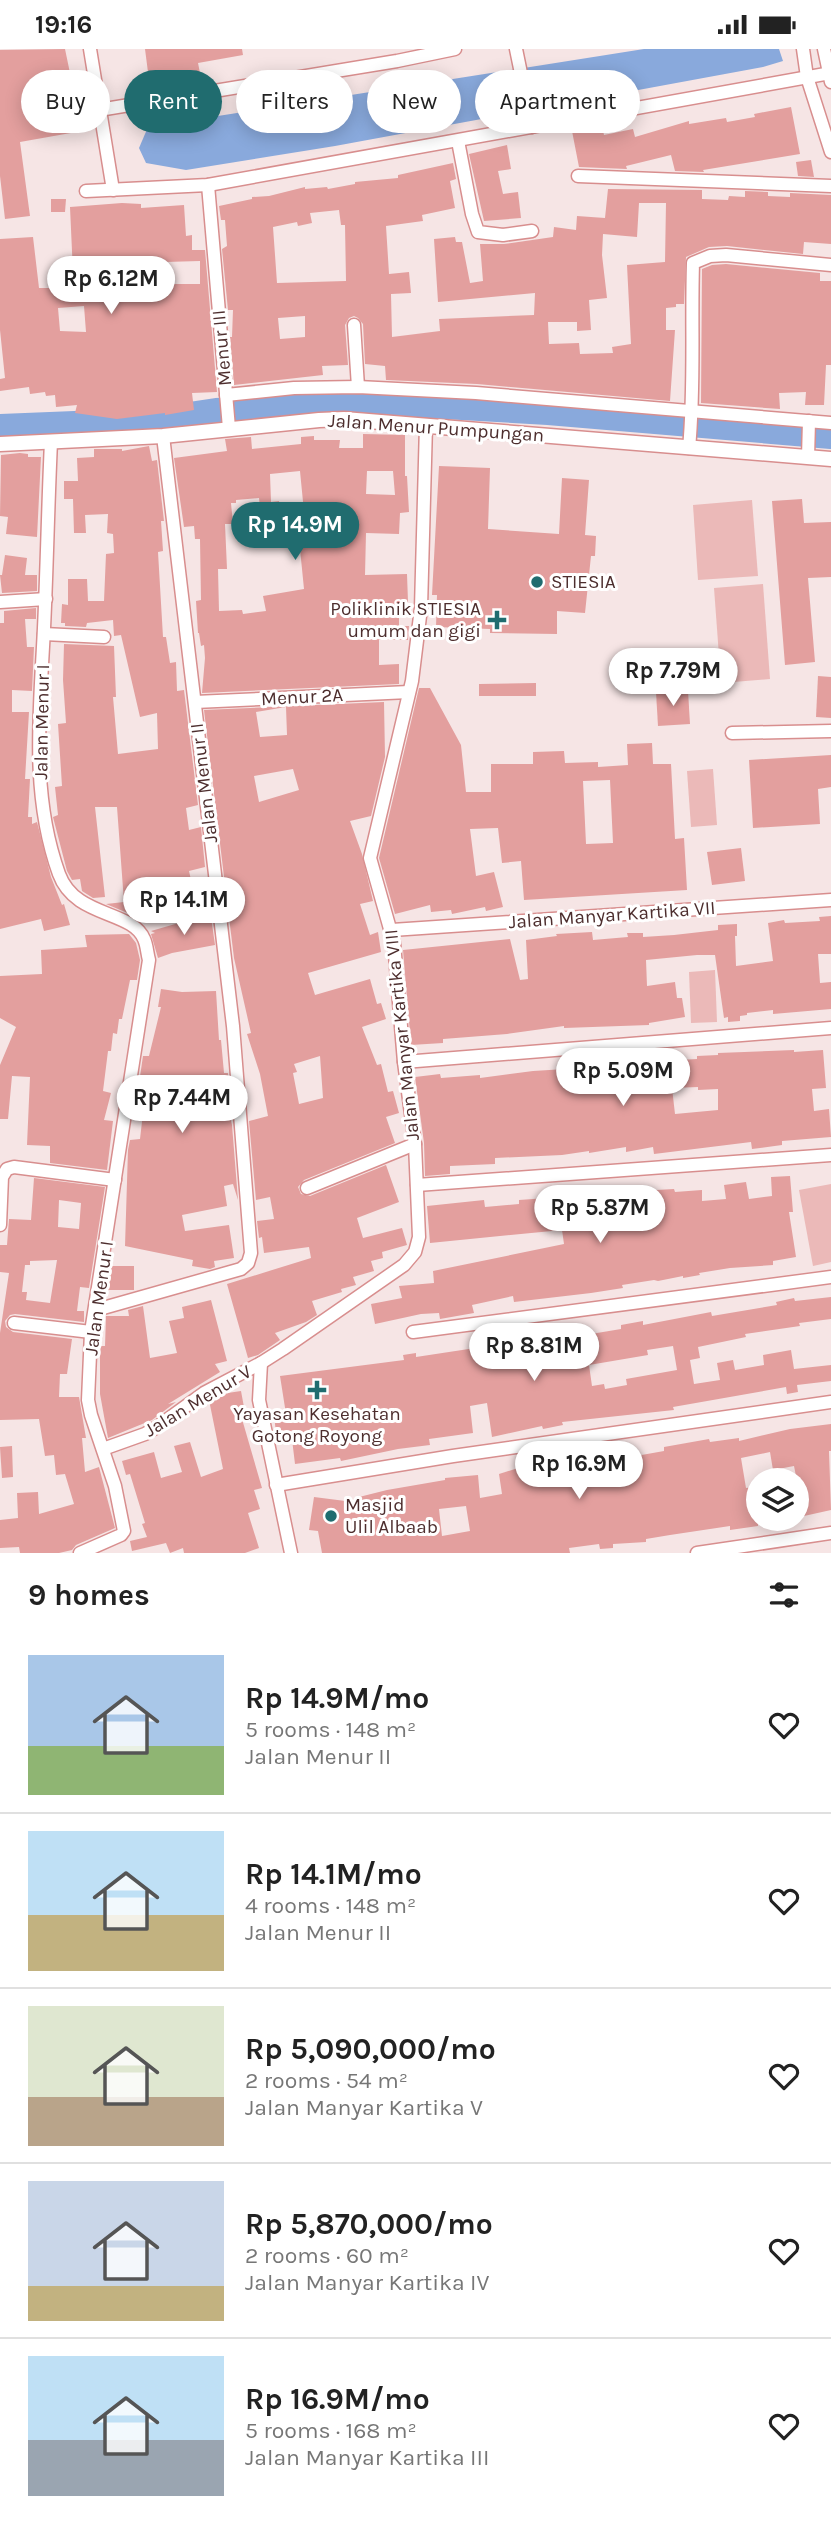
<!DOCTYPE html>
<meta charset="utf-8">
<style>
body{margin:0;font-family:Karla,sans-serif;background:#f6f6f6;color:#222;height:100vh;display:flex;flex-direction:column;font-size:26px;white-space:nowrap}
*{box-sizing:border-box;margin:0}
p{font-size:23px;color:#767676}
.icon{flex:none;width:38px;height:38px;fill:none;stroke:currentColor;stroke-width:2;stroke-linecap:round;stroke-linejoin:round}
.map{position:relative;height:1504px;overflow:hidden}
.drawer{display:flex;flex-direction:column;background:#fff;flex:1}
.drawer>*{flex:none}
.top-card{position:absolute;left:21px;top:21px;width:789px;height:63px;display:flex;gap:14px}
.controls{position:absolute;left:746px;top:1419px;display:grid;gap:14px}
.controls a{display:grid;place-items:center;width:63px;height:63px;border-radius:50%;background:#fff;box-shadow:0 4px 18px #0003;font-size:35px}
.price{position:absolute;translate:-50% -60px;padding:0 16px;border-radius:24px;background:#fff;color:#222;font-size:23px;line-height:46px;filter:drop-shadow(0 2px 4px #0008)}
.price::after{content:'';position:absolute;left:50%;top:42px;width:21px;height:16px;margin-left:-10px;background:inherit;clip-path:polygon(0 0,100% 0,50% 100%)}
.price.selected{background:#206c6f;color:#fff}
ul{padding:0;list-style:none}
li{display:flex;align-items:center;gap:21px;height:175px;padding:0 28px}
li+li{border-top:2px solid #e0e0e0}
li span{display:grid;place-items:center;flex:none;width:196px;height:140px;border-radius:0px;color:#555}
li>.icon{margin-inline-start:auto}
span .icon{width:84px;height:84px;fill:#fffc;stroke-width:1}
li b{font-size:30px}
h2{display:flex;justify-content:space-between;align-items:center;height:84px;padding:0 28px;font-size:30px}
.tag{padding:0 24px;border-radius:32px;background:#fff;box-shadow:0 4px 18px #0003;font-size:24px;line-height:63px}
.tag.selected{background:#206c6f;color:#fff}
.status{display:flex;justify-content:space-between;align-items:center;height:49px;padding:0 35px;background:#fff;direction:ltr}
.status svg{height:19px;fill:currentColor}
.map>svg:first-child{display:block}
.green{fill:#ebb9b8}
.water{fill:#89a9dc}
.lines{fill:none;stroke-linecap:round;stroke-linejoin:round}
.river{stroke:#89a9dc;stroke-width:26}
.building{fill:#e39f9e;fill-rule:evenodd}
.minor-casing{stroke:#d88e8e;stroke-width:15}
.tertiary-casing{stroke:#d88e8e;stroke-width:17}
.minor{stroke:#fff;stroke-width:12}
.tertiary{stroke:#fff;stroke-width:14}
.poi-dot{fill:#206c6f;stroke:#fff;stroke-width:2.5}
.labels{text-anchor:middle;dominant-baseline:central;stroke-width:6;stroke-linejoin:round;paint-order:stroke}
.street-label{font-size:19px;fill:#4d2e2e;stroke:#fff}
.poi-label{font-size:19px;fill:#4d2e2e;stroke:#fff;text-anchor:start}
</style>
<div class="status"><b>19:16</b><svg viewBox="0 0 49 12"><path d="M0 12V9h3v3zM5 12V6h3v6zM10 12V3h3v9zM15 12V0h3v12zM26 1h20v11H26zM47 4h2v5h-2z"/></svg></div>
<div class="map">
<svg width="831" height="1504" viewBox="0 0 831 1504">
<rect width="100%" height="100%" fill="#f6e5e5"/>
<g class="green">
<path d="M752,451L758,527L698,531L693,456Z"/>
<path d="M763,535L770,630L721,634L714,539Z"/>
<path d="M713,720L717,776L691,778L687,722Z"/>
<path d="M715,921L717,973L691,974L689,923Z"/>
<path d="M831,1135V1213L813,1217L799,1141Z"/>
</g>
<path class="water" d="M644,0H779L783,12L763,18L335,97L186,121L146,114L139,99L148,78Z"/>
<g class="lines">
<path class="river" d="M0,378L149,372L216,362L373,353L548,363L831,387"/>
</g>
<g class="building">
<path d="M65,0L82,82L20,93L30,167L5,170L0,127V1Z"/>
<path d="M145,0H242L243,6L198,14L200,24L149,31Z"/>
<path d="M791,58L800,105L703,121L704,123L675,122L671,106L626,117L627,120L579,118L572,82L602,77L604,86L633,80L635,88L689,72V75L726,69L727,73L755,68L754,65Z"/>
<path d="M507,96L511,120L498,122L503,145L518,143L521,169L484,172L469,105Z"/>
<path d="M811,111L814,128L798,127L796,113Z"/>
<path d="M453,114L456,130L450,132L455,159L422,166L423,172L386,177L389,225L409,223L411,244L391,245L392,288L440,282L439,270L534,266L535,244L438,253L434,190L455,188L456,193H462L470,234L483,232L480,195H504L553,188L554,178L576,181L577,167L605,169L608,140L702,141V150L728,151L729,147L745,148V142L768,143V147L790,148V144L831,146V195L804,193L803,205L727,197L709,198L686,208L684,255H676V258L666,259V281H675L670,352L477,335L386,331L385,317L365,315L363,275L358,269L354,267L349,269L345,276L348,316L322,317L323,326L234,336L230,288H232L233,261H228L222,200L227,197L225,171H221L219,157L252,150V148L269,147L305,138V140L327,138L328,140L355,135V133L398,129V126ZM639,154H666L665,213L627,216L631,295L612,298L613,304L580,305L579,294L549,295L548,273H577V282L591,281L589,251L607,249L602,206L603,185L637,188ZM339,161L341,176H345L346,232L277,234L273,178L297,173L298,177L312,174L310,164ZM305,267V288L280,290L278,269Z"/>
<path d="M51,150H66L65,163H51Z"/>
<path d="M122,154L141,155V159L184,156L186,187L192,186V201H205L217,343L192,344L194,361L165,366V364L117,370L75,364L77,356L56,358L55,346L46,347L45,343L30,345L29,338L0,342V330L5,329L0,281V190L33,188L39,239H50V226L73,224L70,158ZM200,212V235H165V213ZM84,257L86,283L60,282L58,259Z"/>
<path d="M726,215L820,224V232H831V316H826L824,356H805L806,343L779,344L780,360L701,354L702,220L712,216Z"/>
<path d="M363,385L405,386V427H407L409,463L400,464L399,485L366,484L365,526L407,525L408,553L399,554V577H409L408,591H379V616L399,615V635L202,644L205,609L204,596L201,597L199,584H198L196,552L201,551L200,490H195L194,477L184,478L174,409L227,402L225,390L251,388L252,400L301,395V388L314,387V391H340L339,399H363ZM300,422L305,473L281,476L279,452L271,453L270,425ZM367,422H393L395,446L366,445ZM259,449L262,477L247,479L248,495L299,490L304,540L263,547L266,562L243,565L242,561L219,562L218,520H227L225,475H233L231,454H236V451Z"/>
<path d="M149,397L152,412L157,411L164,472H161L163,502L158,503L163,588H166L170,614L176,613L177,642L184,641L198,756L186,759L189,781L201,778L205,818L189,822L195,849L130,865L106,855L124,853L117,758H95L105,848L93,849L82,842L80,830L72,831L67,822L53,768L58,766L55,738L62,737L58,675L66,674L63,631L64,595L114,597L116,648H113L118,705L158,700L157,664L140,668L121,586L114,587L113,571L87,574L86,578L65,577V574H61L62,555L68,556V530H87L88,552H104L106,505L114,504L113,485L107,484L108,465L85,466L86,484H74L73,450H64V432H78L77,409L94,408V400H122V402Z"/>
<path d="M20,404L28,405V408H41L37,488L6,485L8,468L0,467L1,406Z"/>
<path d="M439,417L490,419L488,480L559,485L562,429L589,431L585,486L596,487L595,507H591L585,564L557,562V585L490,584V580L436,578L437,546H432Z"/>
<path d="M802,450L804,474L831,473V528L808,529L815,613L785,616L772,452Z"/>
<path d="M5,506L27,509L25,526H37V542L2,544L0,526H2Z"/>
<path d="M36,559V570H25L27,598H34L32,642L12,641V663H29L25,730H30L28,768H32V775L37,773L51,828L62,856L64,855L70,876L44,882L41,870L0,880V574H4V562Z"/>
<path d="M818,627L831,628V669L816,668Z"/>
<path d="M536,634V647H479V635Z"/>
<path d="M419,639H430L461,696L466,743H491V715H533V703L564,702L565,714L598,713V718L628,716L627,695L652,694L653,715H671L675,790L684,789L687,841L524,851L521,812L502,814L498,779L470,780L476,827L494,823L503,858L486,862L485,858L452,865L451,861L431,863L430,856L395,865L379,809ZM610,731L613,794L586,795L583,732Z"/>
<path d="M688,642L690,675L658,677L656,643Z"/>
<path d="M384,653L385,708L371,767L350,772L362,805L373,852L360,855L370,886L378,883L381,903L308,924L315,946L370,930L377,955L381,954L386,970L362,978L377,1016L381,1015L388,1043L393,1042L399,1064L386,1068L395,1094L304,1131L298,1138L301,1145L310,1147L386,1116L399,1153L357,1169L363,1189L402,1179L407,1196L382,1203L383,1209L371,1212L374,1222L353,1228L356,1236L341,1240L342,1243L312,1252L317,1266L306,1273L275,1284L280,1291L258,1306L248,1309L227,1235L311,1209L309,1198L264,1204L262,1188L259,1189L257,1172L274,1170L270,1148L256,1151L249,1072L268,1067L260,1025L247,985L251,984L234,909L228,860L236,858L231,835L225,836L204,661ZM286,658L287,686L260,688L256,663ZM293,720L299,741L259,753L254,727ZM320,1007L323,1049L299,1055L293,1024L297,1023L294,1015Z"/>
<path d="M831,706V738L818,740L820,775L753,779L749,711Z"/>
<path d="M741,799L745,832L712,836L707,803Z"/>
<path d="M203,867V870L211,868L215,896L172,904L158,909L151,885L155,884L151,882Z"/>
<path d="M831,867V905H818L820,934L831,933V960L773,965V961L747,964V966L740,967V972L728,973V968L724,969L715,906H697L646,911L647,937L675,933L677,949H682L685,968L649,974V976L564,979V977L507,985L443,990V994L411,996L403,901L510,890L520,931L528,930L526,891L557,887L556,885L592,883L593,891L628,888L627,884H643V888L674,886L718,881V876L737,875V887H735L736,917L773,912L768,874L784,871L785,874L820,872L819,868Z"/>
<path d="M129,885L136,894L140,911L137,931H130L122,970H119L117,985L113,984L111,1002H108L103,1042L111,1044L104,1071L113,1072L107,1121L50,1114V1097L27,1096L30,1028L12,1027L8,1070H0V1016L16,978L0,969V927L42,925L41,901L87,898L85,886Z"/>
<path d="M161,940L182,943L216,942L219,991H221L224,1024H228L229,1046H225L232,1076L238,1151L233,1135L224,1137L227,1157L182,1166L185,1182L229,1176L234,1209L214,1212L215,1218L210,1220L192,1217L193,1211L125,1197L128,1101L130,1091L140,1090L145,1047L137,1048L143,1007H149L161,958H158Z"/>
<path d="M794,1001V1003L823,1001L826,1039L812,1040L814,1062L829,1060L831,1088L782,1092V1096L752,1100L751,1093L654,1105L653,1098L626,1103V1098L589,1104V1102L562,1106L495,1109V1115L450,1117V1125L425,1127L424,1094L415,1028L440,1025L441,1029L480,1026V1029L533,1022L582,1019L583,1022L610,1020L609,1015L697,1010V1007L718,1006V1004ZM698,1038V1041L718,1040V1061L675,1065L672,1039Z"/>
<path d="M790,1127L793,1163H789L796,1208L773,1212V1216L730,1219L699,1224L700,1226L683,1229V1227L658,1232L654,1231L622,1236L623,1239L591,1244L514,1253L513,1247L472,1256L474,1264L440,1270L439,1264L421,1265L375,1275L371,1255L402,1249L399,1237L434,1234L433,1222L564,1195L562,1181L430,1194L427,1157L484,1151L485,1158L519,1155V1151L561,1148V1144H603V1141L620,1139L621,1143L674,1140L675,1143L702,1141V1152L726,1150L724,1136L746,1133L749,1150L772,1147L771,1128Z"/>
<path d="M34,1129L105,1138L89,1239L80,1238L77,1262H84V1273L15,1265L10,1266L5,1272L6,1278L13,1283L72,1290L67,1325H60L59,1348H79L86,1389H82L85,1423L99,1418L115,1479L76,1496L72,1501L59,1504H20L19,1498L0,1499V1471L18,1469L17,1444L38,1443L39,1465L74,1455L65,1425L56,1426L54,1406L45,1407L39,1370L0,1371V1284L9,1224L0,1223V1196H7L9,1170L31,1171ZM59,1151L81,1154L79,1180L58,1178ZM57,1211L50,1254L26,1251L27,1243H22L25,1216H30V1212Z"/>
<path d="M110,1217H134V1241H106Z"/>
<path d="M831,1248V1270L799,1274L800,1277L745,1285L746,1288L698,1298L700,1309L690,1311L694,1335L720,1331L717,1314L733,1311L735,1321L764,1316L763,1306L791,1301L794,1320L831,1316V1332L797,1336L798,1343L787,1345L786,1338L673,1358L674,1361L562,1373L563,1376L543,1380L542,1377L492,1388L487,1354L470,1357L473,1384L429,1390L430,1396L398,1400L341,1412L340,1409L295,1415L291,1382L276,1384L274,1366L286,1365L280,1327L404,1311L403,1306L416,1304V1308L495,1296L496,1299L527,1295L585,1283V1286L621,1280V1276L643,1272V1276L711,1263L712,1267L777,1256L776,1253L794,1249L795,1252ZM673,1297L677,1321L626,1330L627,1336L605,1340L604,1335L592,1337L589,1316L648,1306L647,1301Z"/>
<path d="M211,1251L227,1312L215,1315L220,1323L168,1355L176,1353L152,1371L108,1389L100,1345V1305L101,1297H105L106,1267H129L128,1261L143,1257L150,1309L177,1304L169,1272L184,1269L182,1258Z"/>
<path d="M241,1342L246,1369L242,1370L262,1439L254,1441L260,1460L248,1464L259,1499L245,1504H184L183,1499L170,1504L166,1494L132,1502L130,1492L147,1488L142,1475L145,1474L130,1425L126,1426L122,1412L154,1403L161,1429L182,1423L174,1397L190,1393L201,1428L223,1420L209,1351L221,1345Z"/>
<path d="M831,1375V1402H829L831,1461L804,1467L794,1417L773,1421L770,1403L741,1409L746,1439L758,1437V1477L730,1481V1477L670,1486L646,1490V1493L613,1495V1499L600,1500L599,1495L569,1499L570,1504H322L318,1482L309,1481L314,1448L361,1454L359,1448L387,1441L445,1431V1429L478,1426L480,1449L502,1445L499,1425L515,1420L608,1407L609,1409L635,1405L636,1407L664,1402V1398L709,1390L710,1393L739,1389V1392L790,1380ZM466,1457L470,1482L442,1487L439,1460Z"/>
<path d="M12,1397L13,1428L2,1429L0,1398Z"/>
</g>
<g class="lines">
<g class="minor-casing">
<g id="minor">
<path d="M90,0L113,141"/>
<path d="M516,0L532,78"/>
<path d="M803,0L807,28L831,103"/>
<path d="M824,0L831,33"/>
<path d="M99,61L397,12L455,0"/>
<path d="M458,92L472,165L478,183L503,186L532,182"/>
<path d="M578,127L831,137"/>
<path d="M208,136L229,379"/>
<path d="M86,142L208,136L831,24"/>
<path d="M354,276L358,338"/>
<path d="M226,346L294,339L358,338L476,344L831,374"/>
<path d="M51,393C48,455 47,517 44,579C40,662 30,745 59,825C75,869 132,861 144,890C147,896 147,904 149,911L91,1283L88,1351L91,1366L115,1437L124,1482L121,1486L80,1504"/>
<path d="M689,399C695,338 691,276 693,214L710,207L726,206L831,216"/>
<path d="M808,408L809,372"/>
<path d="M0,553L46,550"/>
<path d="M44,585L104,588"/>
<path d="M195,653L409,643"/>
<path d="M732,684L831,682"/>
<path d="M392,881L831,851"/>
<path d="M404,1013L831,979"/>
<path d="M417,1136L831,1106"/>
<path d="M307,1139L415,1095"/>
<path d="M0,1176L2,1128L7,1120L14,1118L115,1131"/>
<path d="M96,1261L241,1220L248,1214L251,1204L233,977L163,387"/>
<path d="M14,1274L91,1283"/>
<path d="M413,1283L831,1228"/>
<path d="M261,1314L259,1351L291,1504"/>
<path d="M103,1400L145,1385L157,1378L204,1344L261,1314L283,1300L404,1216L415,1203L419,1188L415,1095L404,1013L394,894L370,809L412,632L421,559L426,376"/>
<path d="M276,1436L453,1407L831,1353"/>
<path d="M697,1504L831,1484"/>
</g>
</g>
<g class="tertiary-casing">
<path id="tertiary" d="M0,395L163,387L319,371L344,370L831,410"/>
</g>
<use href="#minor" class="minor"/>
<use href="#tertiary" class="tertiary"/>
</g>
<g class="poi-dot">
<circle cx="537" cy="533" r="7"/>
<path d="M493.5 560.5h7v7h7v7h-7v7h-7v-7h-7v-7h7z"/>
<path d="M313.5 1330.5h7v7h7v7h-7v7h-7v-7h-7v-7h7z"/>
<circle cx="331" cy="1467" r="7"/>
</g>
<g class="labels">
<g class="street-label">
<text transform="translate(222 299) rotate(-95)">Menur III</text>
<text transform="translate(436 379) rotate(4)">Jalan Menur Pumpungan</text>
<text transform="translate(302 648) rotate(-3)">Menur 2A</text>
<text transform="translate(42 673) rotate(-89)">Jalan Menur I</text>
<text transform="translate(204 734) rotate(-97)">Jalan Menur II</text>
<text transform="translate(612 866) rotate(-4)">Jalan Manyar Kartika VII</text>
<text transform="translate(402 986) rotate(-96)">Jalan Manyar Kartika VIII</text>
<text transform="translate(99 1249) rotate(-82)">Jalan Menur I</text>
<text transform="translate(198 1352) rotate(-31)">Jalan Menur V</text>
</g>
<g class="poi-label">
<text x="551" y="533">STIESIA</text>
<text x="481" y="560" text-anchor="end">Poliklinik STIESIA<tspan x="481" dy="22">umum dan gigi</tspan></text>
<text x="317" y="1365" text-anchor="middle">Yayasan Kesehatan<tspan x="317" dy="22">Gotong Royong</tspan></text>
<text x="345" y="1456">Masjid<tspan x="345" dy="22">Ulil Albaab</tspan></text>
</g>
</g>
</svg>
<div class="controls">
<a><svg class="icon" aria-label="layers" viewBox="0 0 24 24"><path d="M12 4l9 5-9 5-9-5zM3 14l9 5 9-5"/></svg></a>
</div>
<b class="price" style="left:111px;top:267px">Rp 6.12M</b>
<b class="price selected" style="left:295px;top:513px">Rp 14.9M</b>
<b class="price" style="left:673px;top:659px">Rp 7.79M</b>
<b class="price" style="left:184px;top:888px">Rp 14.1M</b>
<b class="price" style="left:623px;top:1059px">Rp 5.09M</b>
<b class="price" style="left:182px;top:1086px">Rp 7.44M</b>
<b class="price" style="left:600px;top:1196px">Rp 5.87M</b>
<b class="price" style="left:534px;top:1334px">Rp 8.81M</b>
<b class="price" style="left:579px;top:1452px">Rp 16.9M</b>
<div class="top-card">
<a class="tag">Buy</a>
<a class="tag selected">Rent</a>
<a class="tag">Filters</a>
<a class="tag">New</a>
<a class="tag">Apartment</a>
</div>
</div>
<section class="drawer">
<h2>9 homes<svg class="icon" aria-label="filters" viewBox="0 0 24 24"><path d="M4 7h16M4 17h16"/><circle cx="9" cy="7" r="2"/><circle cx="15" cy="17" r="2"/></svg></h2>
<ul>
<li><span style="background:linear-gradient(#a9c7e8 65%,#8fb573 0)"><svg class="icon" aria-label="home" viewBox="0 0 24 24"><path d="M3 11l9-7 9 7M6 9v11h12V9"/></svg></span><div><b>Rp 14.9M/mo</b><p>5 rooms · 148 m²</p><p>Jalan Menur II</p></div><svg class="icon" aria-label="heart" viewBox="0 0 24 24"><path d="M12 20l-8-8c-3-5 5-10 8-4 3-6 11-1 8 4z"/></svg></li>
<li><span style="background:linear-gradient(#bfe0f5 60%,#c2b280 0)"><svg class="icon" aria-label="home" viewBox="0 0 24 24"><path d="M3 11l9-7 9 7M6 9v11h12V9"/></svg></span><div><b>Rp 14.1M/mo</b><p>4 rooms · 148 m²</p><p>Jalan Menur II</p></div><svg class="icon" aria-label="heart" viewBox="0 0 24 24"><path d="M12 20l-8-8c-3-5 5-10 8-4 3-6 11-1 8 4z"/></svg></li>
<li><span style="background:linear-gradient(#dfe7d0 65%,#b9a48a 0)"><svg class="icon" aria-label="home" viewBox="0 0 24 24"><path d="M3 11l9-7 9 7M6 9v11h12V9"/></svg></span><div><b>Rp 5,090,000/mo</b><p>2 rooms · 54 m²</p><p>Jalan Manyar Kartika V</p></div><svg class="icon" aria-label="heart" viewBox="0 0 24 24"><path d="M12 20l-8-8c-3-5 5-10 8-4 3-6 11-1 8 4z"/></svg></li>
<li><span style="background:linear-gradient(#c9d6e8 75%,#c2b280 0)"><svg class="icon" aria-label="home" viewBox="0 0 24 24"><path d="M3 11l9-7 9 7M6 9v11h12V9"/></svg></span><div><b>Rp 5,870,000/mo</b><p>2 rooms · 60 m²</p><p>Jalan Manyar Kartika IV</p></div><svg class="icon" aria-label="heart" viewBox="0 0 24 24"><path d="M12 20l-8-8c-3-5 5-10 8-4 3-6 11-1 8 4z"/></svg></li>
<li><span style="background:linear-gradient(#bfe0f5 60%,#9aa5b1 0)"><svg class="icon" aria-label="home" viewBox="0 0 24 24"><path d="M3 11l9-7 9 7M6 9v11h12V9"/></svg></span><div><b>Rp 16.9M/mo</b><p>5 rooms · 168 m²</p><p>Jalan Manyar Kartika III</p></div><svg class="icon" aria-label="heart" viewBox="0 0 24 24"><path d="M12 20l-8-8c-3-5 5-10 8-4 3-6 11-1 8 4z"/></svg></li>
</ul>
</section>
